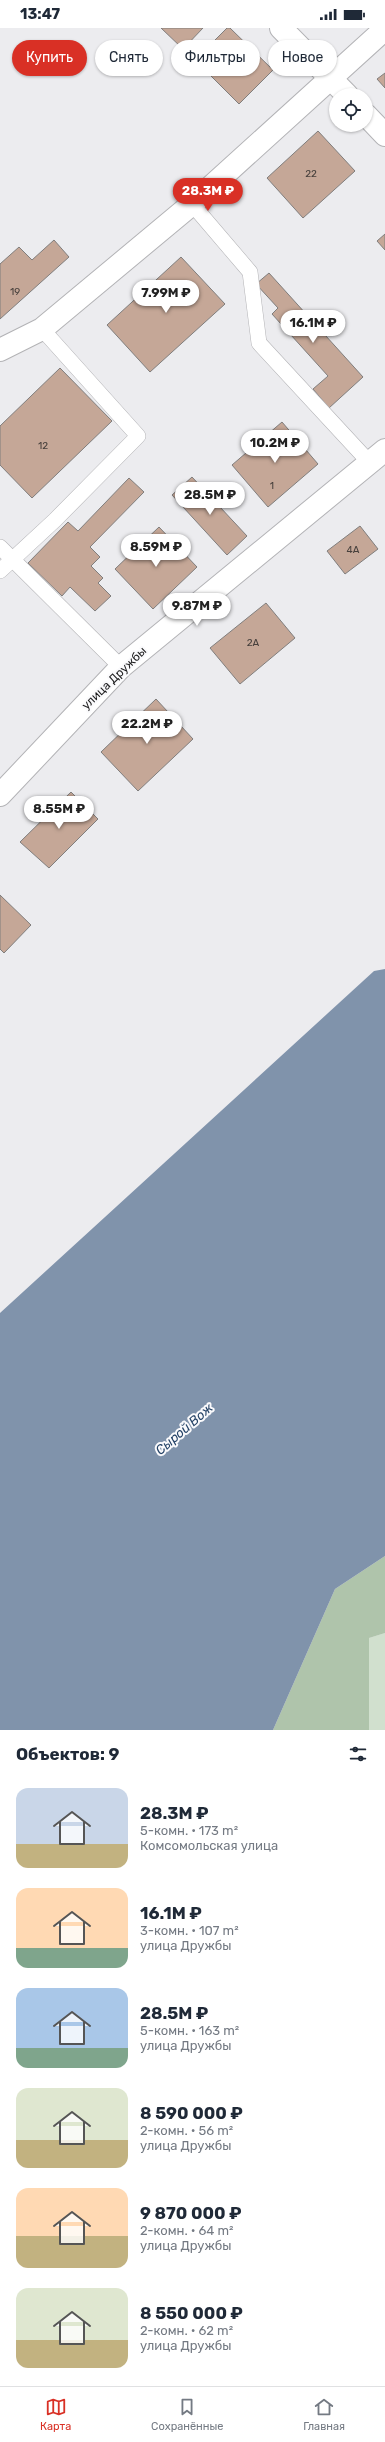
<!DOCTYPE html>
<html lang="ru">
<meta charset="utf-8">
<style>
body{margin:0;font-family:Rubik,sans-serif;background:#f6f6f7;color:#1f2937;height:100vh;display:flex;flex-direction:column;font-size:15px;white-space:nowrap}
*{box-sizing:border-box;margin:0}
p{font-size:13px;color:#747a83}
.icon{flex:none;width:22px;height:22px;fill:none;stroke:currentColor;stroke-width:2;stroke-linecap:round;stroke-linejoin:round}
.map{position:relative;height:1702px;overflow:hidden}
.side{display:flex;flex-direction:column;background:#fff;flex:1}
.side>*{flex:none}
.guide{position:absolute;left:12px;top:12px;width:361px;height:36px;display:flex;gap:8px}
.fabs{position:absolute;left:329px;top:60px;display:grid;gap:8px}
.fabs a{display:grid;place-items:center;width:44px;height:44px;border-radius:50%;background:#fff;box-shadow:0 1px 3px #0004;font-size:20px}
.price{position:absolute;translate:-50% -34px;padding:0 9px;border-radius:14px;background:#fff;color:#222;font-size:13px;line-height:26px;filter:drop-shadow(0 1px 2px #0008)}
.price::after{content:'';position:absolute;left:50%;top:24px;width:12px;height:9px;margin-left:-6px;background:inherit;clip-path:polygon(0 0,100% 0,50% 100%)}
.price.current{background:#d93025;color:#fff}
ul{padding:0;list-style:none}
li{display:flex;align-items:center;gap:12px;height:100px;padding:0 16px}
li span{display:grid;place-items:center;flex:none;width:112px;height:80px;border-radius:12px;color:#555}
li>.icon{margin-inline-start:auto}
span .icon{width:48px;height:48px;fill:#fffc;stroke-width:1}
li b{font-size:17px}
h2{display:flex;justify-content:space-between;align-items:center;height:48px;padding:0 16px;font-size:17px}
.chip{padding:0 14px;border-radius:18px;background:#fff;box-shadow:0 1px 3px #0004;font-size:14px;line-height:36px}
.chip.current{background:#d93025;color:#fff}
.status{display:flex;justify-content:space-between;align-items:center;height:28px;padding:0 20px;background:#fff;direction:ltr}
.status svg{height:11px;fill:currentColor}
.menu{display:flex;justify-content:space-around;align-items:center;height:56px;border-top:1px solid #e0e1e3;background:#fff;font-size:11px;color:#747a83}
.menu a{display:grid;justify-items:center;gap:2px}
.menu .current{color:#d93025}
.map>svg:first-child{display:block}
.green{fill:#d1e0ce}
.forest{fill:#afc4ab}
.water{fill:#8093ab}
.building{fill:#c5a797;stroke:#807e7d}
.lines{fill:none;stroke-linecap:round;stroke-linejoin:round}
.service-casing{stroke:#b3b3b6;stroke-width:16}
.minor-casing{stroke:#b3b3b6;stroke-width:24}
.service{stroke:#fff;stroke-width:15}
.minor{stroke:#fff;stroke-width:22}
.labels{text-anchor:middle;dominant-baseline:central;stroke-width:4;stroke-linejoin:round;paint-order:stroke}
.number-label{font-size:10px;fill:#47403c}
.street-label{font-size:12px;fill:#1d1d1e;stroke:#fafafc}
.water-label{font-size:13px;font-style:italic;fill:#254367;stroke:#fafafc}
</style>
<div class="status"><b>13:47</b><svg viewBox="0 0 49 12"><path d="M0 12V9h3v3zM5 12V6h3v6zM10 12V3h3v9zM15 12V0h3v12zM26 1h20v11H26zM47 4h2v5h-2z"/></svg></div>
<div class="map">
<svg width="385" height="1702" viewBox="0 0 385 1702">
<rect width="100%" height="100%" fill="#ececef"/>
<path class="green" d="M385,1605V1702H369V1610Z"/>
<path class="forest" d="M385,1528V1605L369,1610V1702H273L335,1561Z"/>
<path class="water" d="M385,941V1528L335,1561L273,1702H0V1285L374,943Z"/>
<g class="building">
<path d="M161,0H203L183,21Z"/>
<path d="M227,0H230L273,42L239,76L195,32Z"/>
<path d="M385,45V60L377,51Z"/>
<path d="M318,103L355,143L303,190L267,150Z"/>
<path d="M385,206V222L377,213Z"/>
<path d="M54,212L69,229L0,291V236L19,219L32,232Z"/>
<path d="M181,229L225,276L150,344L107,297Z"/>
<path d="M269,245L363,349L329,380L313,361L328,348L272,286L278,280L256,256Z"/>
<path d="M60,340L112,393L32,470L0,437V398Z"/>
<path d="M282,394L318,436L268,479L232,437Z"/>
<path d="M192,449L247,508L227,527L172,467Z"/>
<path d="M129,450L144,464L90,519L100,529L91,538L103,550L98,555L111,568L95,583L70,559L62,568L28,535L68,494L78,503Z"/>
<path d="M360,498L378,521L345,546L327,523Z"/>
<path d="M159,499L197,539L153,581L115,541Z"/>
<path d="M266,575L295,610L240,656L210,620Z"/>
<path d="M156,671L193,711L138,763L101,724Z"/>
<path d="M71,764L98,791L49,840L20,814Z"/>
<path d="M0,867L31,897L4,925L0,921Z"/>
</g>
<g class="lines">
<g class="service-casing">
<g id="service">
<path d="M192,176L250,244L259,315L369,434"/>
<path d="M0,519L121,639"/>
<path d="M0,543L55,492L138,408L42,301"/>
</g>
</g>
<g class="minor-casing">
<g id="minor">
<path d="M281,0L347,67"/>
<path d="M366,87L385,107"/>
<path d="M0,322L42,301L192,176L385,1"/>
<path d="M0,767L121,639L385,422"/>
</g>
</g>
<use href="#service" class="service"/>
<use href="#minor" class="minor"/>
</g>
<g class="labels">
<g class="number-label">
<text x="311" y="146">22</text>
<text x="15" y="264">19</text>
<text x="43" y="418">12</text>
<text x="272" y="458">1</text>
<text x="353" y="522">4А</text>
<text x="253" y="615">2А</text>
</g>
<g class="street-label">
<text transform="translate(114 650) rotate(-44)">улица Дружбы</text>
</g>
<g class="water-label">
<text transform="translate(184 1401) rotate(-41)">Сырой Вож</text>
</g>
</g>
</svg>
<div class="fabs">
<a><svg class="icon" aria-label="locate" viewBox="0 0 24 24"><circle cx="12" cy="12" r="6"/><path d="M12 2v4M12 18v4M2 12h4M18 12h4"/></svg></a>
</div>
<b class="price current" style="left:208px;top:184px">28.3M ₽</b>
<b class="price" style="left:166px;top:286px">7.99M ₽</b>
<b class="price" style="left:313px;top:316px">16.1M ₽</b>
<b class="price" style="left:275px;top:436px">10.2M ₽</b>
<b class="price" style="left:210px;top:488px">28.5M ₽</b>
<b class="price" style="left:156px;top:540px">8.59M ₽</b>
<b class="price" style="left:197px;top:599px">9.87M ₽</b>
<b class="price" style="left:147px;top:717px">22.2M ₽</b>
<b class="price" style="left:59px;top:802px">8.55M ₽</b>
<div class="guide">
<a class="chip current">Купить</a>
<a class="chip">Снять</a>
<a class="chip">Фильтры</a>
<a class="chip">Новое</a>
</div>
</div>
<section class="side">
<h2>Объектов: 9<svg class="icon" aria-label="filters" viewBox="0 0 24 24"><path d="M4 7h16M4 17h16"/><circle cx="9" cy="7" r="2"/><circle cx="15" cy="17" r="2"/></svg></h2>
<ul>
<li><span style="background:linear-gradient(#c9d6e8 70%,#c2b280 0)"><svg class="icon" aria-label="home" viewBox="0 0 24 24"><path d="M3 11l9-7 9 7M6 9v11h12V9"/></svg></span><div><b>28.3M ₽</b><p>5-комн. · 173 m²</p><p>Комсомольская улица</p></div></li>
<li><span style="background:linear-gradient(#ffd9b3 75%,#7fa58c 0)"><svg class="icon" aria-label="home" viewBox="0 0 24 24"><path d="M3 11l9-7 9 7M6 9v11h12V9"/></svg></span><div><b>16.1M ₽</b><p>3-комн. · 107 m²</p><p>улица Дружбы</p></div></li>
<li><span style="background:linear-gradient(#a9c7e8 75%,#7fa58c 0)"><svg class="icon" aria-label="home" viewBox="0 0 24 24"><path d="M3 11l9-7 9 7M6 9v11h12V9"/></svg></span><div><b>28.5M ₽</b><p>5-комн. · 163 m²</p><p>улица Дружбы</p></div></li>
<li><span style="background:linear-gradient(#dfe7d0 65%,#c2b280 0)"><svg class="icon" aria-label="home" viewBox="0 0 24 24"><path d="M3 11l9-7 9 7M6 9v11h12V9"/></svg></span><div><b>8 590 000 ₽</b><p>2-комн. · 56 m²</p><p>улица Дружбы</p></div></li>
<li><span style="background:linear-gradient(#ffd9b3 60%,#c2b280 0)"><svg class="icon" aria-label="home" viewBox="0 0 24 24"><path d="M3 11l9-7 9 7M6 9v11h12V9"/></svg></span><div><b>9 870 000 ₽</b><p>2-комн. · 64 m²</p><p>улица Дружбы</p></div></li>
<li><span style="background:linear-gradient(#dfe7d0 65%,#c2b280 0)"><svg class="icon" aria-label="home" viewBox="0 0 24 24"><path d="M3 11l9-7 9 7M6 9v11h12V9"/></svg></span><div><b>8 550 000 ₽</b><p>2-комн. · 62 m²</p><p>улица Дружбы</p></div></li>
</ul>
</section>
<nav class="menu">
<a class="current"><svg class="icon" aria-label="map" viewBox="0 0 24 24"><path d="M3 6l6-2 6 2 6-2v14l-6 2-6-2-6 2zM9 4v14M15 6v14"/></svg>Карта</a>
<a><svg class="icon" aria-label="saved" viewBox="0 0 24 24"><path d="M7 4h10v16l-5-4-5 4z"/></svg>Сохранённые</a>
<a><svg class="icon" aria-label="home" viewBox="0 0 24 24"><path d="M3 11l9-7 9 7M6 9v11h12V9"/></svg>Главная</a>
</nav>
